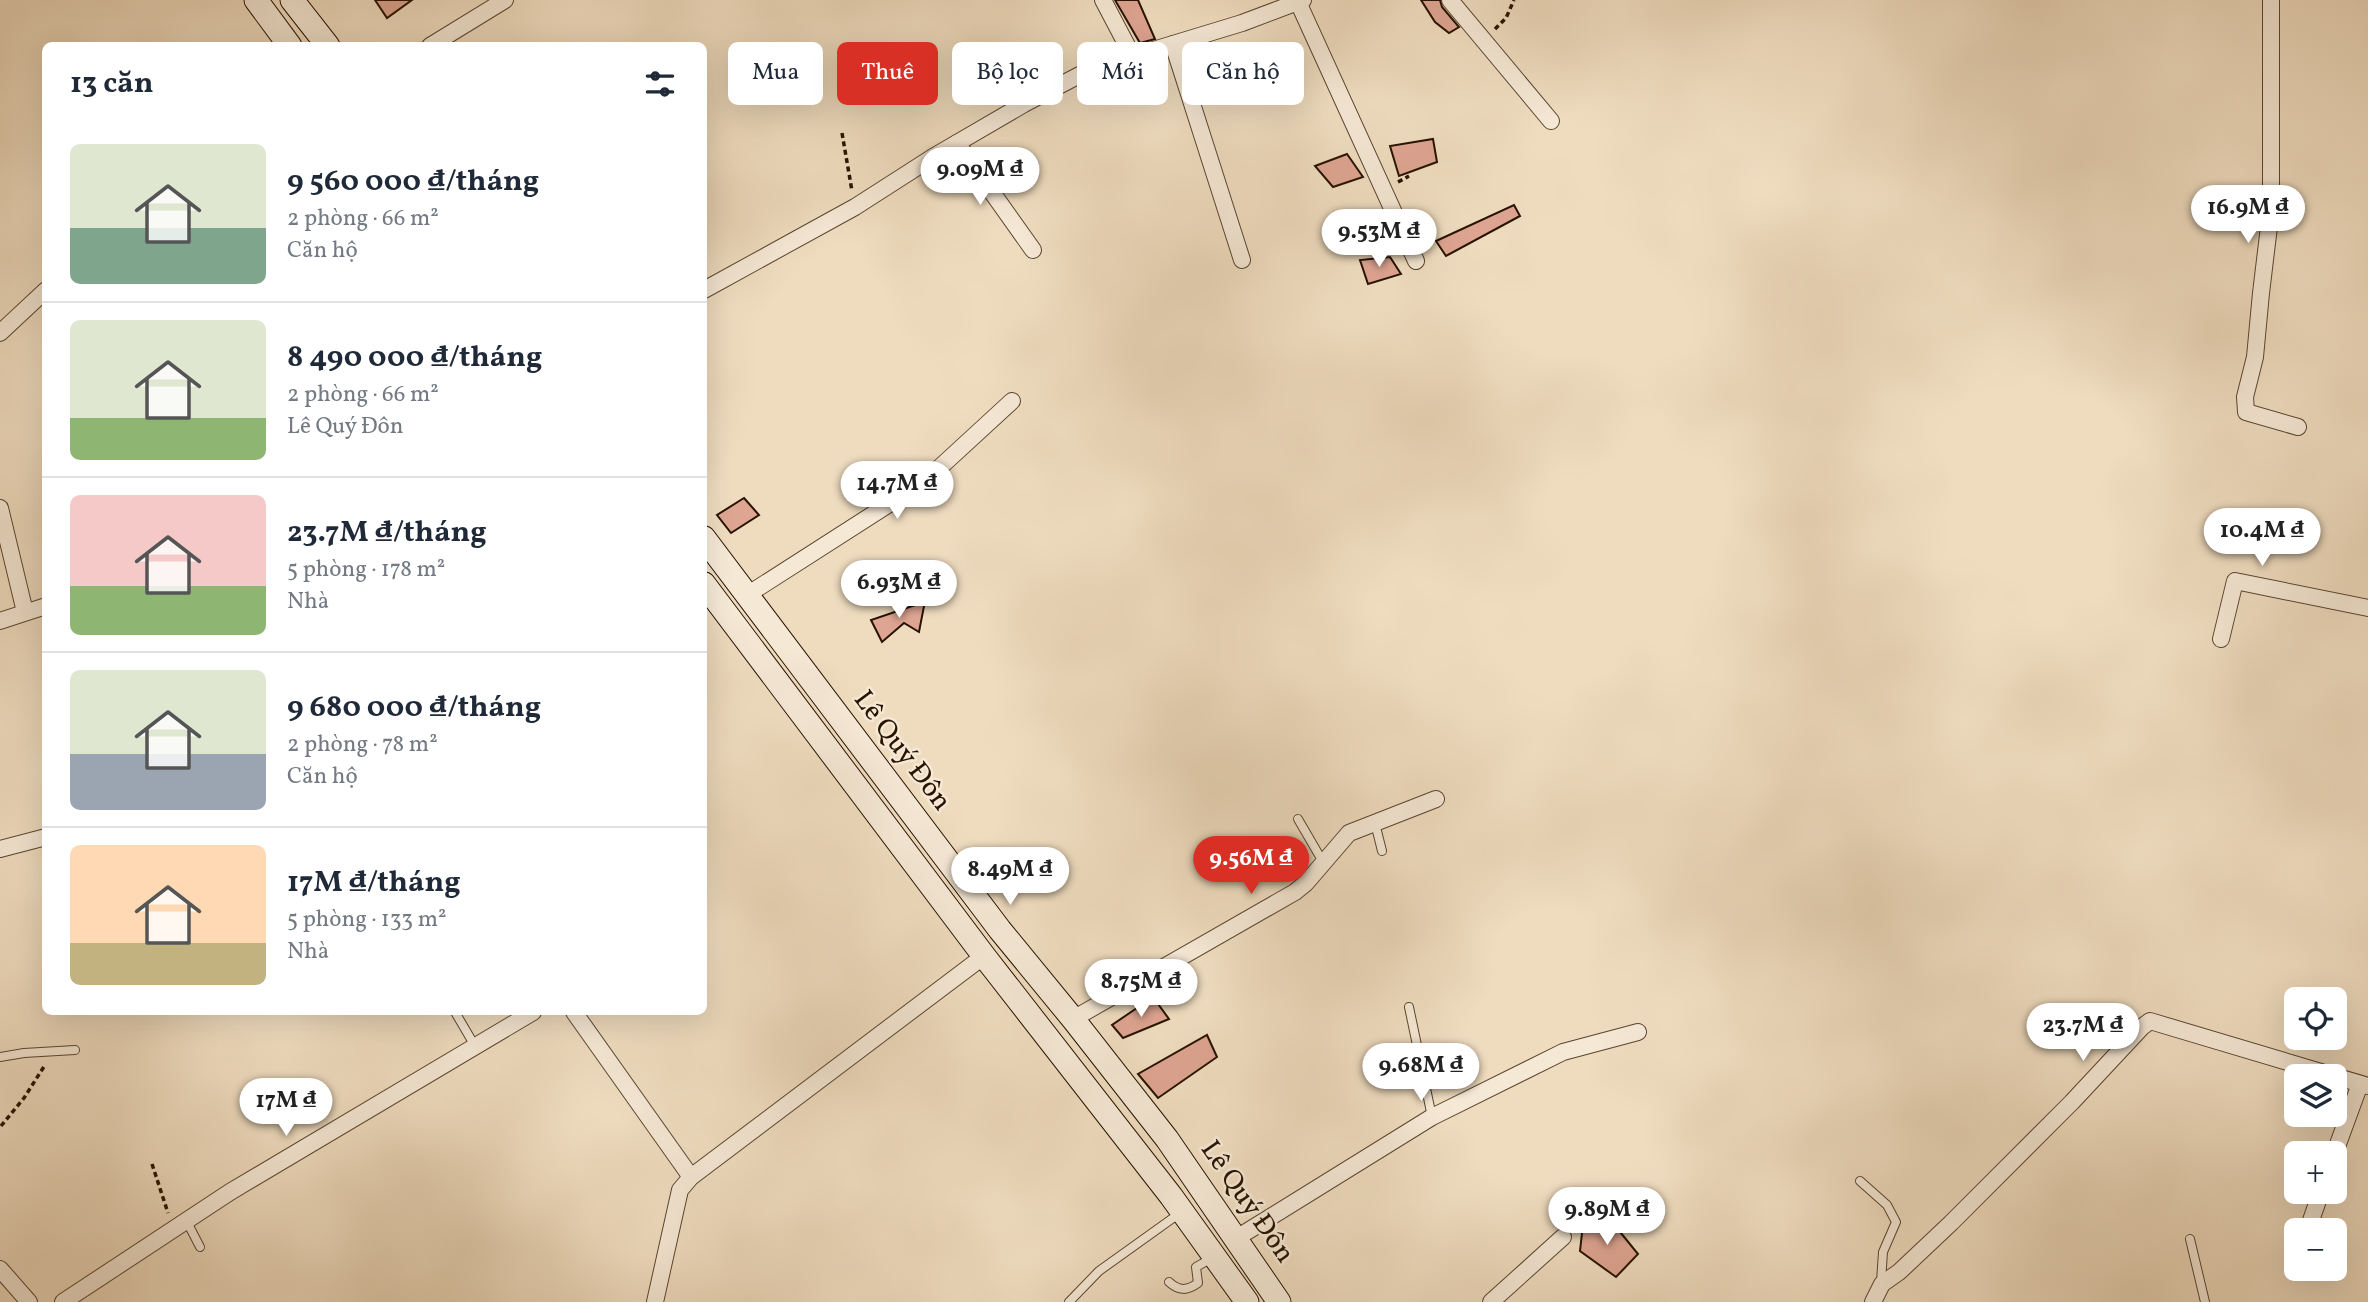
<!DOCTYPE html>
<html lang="vi">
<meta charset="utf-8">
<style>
body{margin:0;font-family:Vollkorn,serif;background:#f2f2f3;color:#1f2937;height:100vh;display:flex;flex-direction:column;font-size:26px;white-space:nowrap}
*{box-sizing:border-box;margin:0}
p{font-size:23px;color:#747a83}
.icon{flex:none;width:38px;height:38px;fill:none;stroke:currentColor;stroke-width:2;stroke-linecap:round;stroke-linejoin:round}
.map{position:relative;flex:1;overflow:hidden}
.side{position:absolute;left:42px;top:42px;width:665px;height:973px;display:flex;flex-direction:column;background:#fff;border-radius:10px;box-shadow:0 7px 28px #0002}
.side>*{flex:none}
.banner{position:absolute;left:728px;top:42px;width:665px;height:63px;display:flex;gap:14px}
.tools{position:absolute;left:2284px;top:987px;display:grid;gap:14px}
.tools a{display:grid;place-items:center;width:63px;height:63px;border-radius:10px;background:#fff;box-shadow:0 7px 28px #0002;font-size:35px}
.price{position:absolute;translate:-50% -60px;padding:0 16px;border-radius:24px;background:#fff;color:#222;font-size:23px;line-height:46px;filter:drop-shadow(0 2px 4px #0008)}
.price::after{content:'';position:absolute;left:50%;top:42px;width:21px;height:16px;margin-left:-10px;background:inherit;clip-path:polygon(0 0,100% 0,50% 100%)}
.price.current{background:#d93025;color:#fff}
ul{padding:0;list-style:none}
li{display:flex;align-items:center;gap:21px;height:175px;padding:0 28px}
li+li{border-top:2px solid #e0e1e3}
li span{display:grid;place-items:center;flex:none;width:196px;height:140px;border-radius:10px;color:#555}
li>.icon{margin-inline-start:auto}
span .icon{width:84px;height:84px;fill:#fffc;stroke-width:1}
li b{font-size:30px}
h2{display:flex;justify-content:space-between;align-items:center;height:84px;padding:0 28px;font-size:30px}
.pill{padding:0 24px;border-radius:10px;background:#fff;box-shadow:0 7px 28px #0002;font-size:24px;line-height:63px}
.pill.current{background:#d93025;color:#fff}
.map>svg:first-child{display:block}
.building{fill:#dea592;stroke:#271300;stroke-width:2}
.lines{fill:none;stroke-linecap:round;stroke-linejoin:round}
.service-casing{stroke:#594530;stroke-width:10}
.minor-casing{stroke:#594530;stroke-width:18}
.secondary-casing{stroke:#271300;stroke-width:25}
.path{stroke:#271300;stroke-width:3.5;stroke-dasharray:5 3.5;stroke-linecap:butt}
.service{stroke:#f5e8d5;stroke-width:8}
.minor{stroke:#f5e8d5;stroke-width:16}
.secondary{stroke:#f5e8d5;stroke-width:23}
.labels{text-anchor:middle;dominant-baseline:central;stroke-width:5;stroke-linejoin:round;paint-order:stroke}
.street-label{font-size:28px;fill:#271300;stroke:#f5e8d5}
</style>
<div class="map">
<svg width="2368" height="1302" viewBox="0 0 2368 1302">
<rect width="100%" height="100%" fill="#efdcbf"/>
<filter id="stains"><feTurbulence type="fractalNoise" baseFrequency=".00286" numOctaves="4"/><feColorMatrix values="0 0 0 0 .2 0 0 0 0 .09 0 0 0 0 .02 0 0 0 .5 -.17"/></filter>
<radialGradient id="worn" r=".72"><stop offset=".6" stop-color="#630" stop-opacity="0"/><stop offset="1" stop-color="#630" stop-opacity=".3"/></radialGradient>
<g class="building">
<path d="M375,0H412L387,18Z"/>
<path d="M1115,0H1138L1155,39L1140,43Z"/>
<path d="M1421,0H1440L1442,7L1459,27L1449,33L1435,22Z"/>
<path d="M1433,139L1437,162L1399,176L1390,146Z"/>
<path d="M1347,154L1363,177L1333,187L1315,166Z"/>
<path d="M1514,205L1520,216L1446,256L1436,241Z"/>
<path d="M1390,257L1401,274L1368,284L1360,260Z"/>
<path d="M744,498L759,515L731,533L717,515Z"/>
<path d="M930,600L924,606L919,632L904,623L882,642L871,620Z"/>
<path d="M1153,997L1169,1019L1123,1038L1112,1025Z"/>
<path d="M1207,1035L1217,1057L1158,1098L1138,1074Z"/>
<path d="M1612,1222L1638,1254L1616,1277L1580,1251L1583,1224Z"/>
</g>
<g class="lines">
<g class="service-casing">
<g id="service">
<path d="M1298,819L1323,862"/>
<path d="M1375,823L1382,851"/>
<path d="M1409,1007L1432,1117"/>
<path d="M455,1012L475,1046"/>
<path d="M0,1057L24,1053L75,1050"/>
<path d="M1860,1181L1887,1205L1896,1222L1883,1252L1881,1282"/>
<path d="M186,1220L200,1247"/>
<path d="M2190,1239L2205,1302"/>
<path d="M1169,1282C1179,1291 1187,1291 1198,1283L1196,1267L1212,1258"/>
<path d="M1069,1302L1099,1271L1180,1213"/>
</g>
</g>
<g class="minor-casing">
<g id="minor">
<path d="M1103,0L1133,57"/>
<path d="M1450,0L1551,121"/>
<path d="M2271,0V210L2261,293L2255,357L2245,397L2246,412L2298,427"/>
<path d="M1298,2L1416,261"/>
<path d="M1173,44L1242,260"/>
<path d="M430,46L505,0"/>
<path d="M957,143L1033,250"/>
<path d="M704,290L855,207L933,157L1024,104L1091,69L1242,23L1303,0"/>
<path d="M0,333L46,290"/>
<path d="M0,508L25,612"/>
<path d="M747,595L925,481L1012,401"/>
<path d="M0,621L46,606"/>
<path d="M2221,639L2235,581L2368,608"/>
<path d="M0,849L46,837"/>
<path d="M574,1012L691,1177"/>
<path d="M1073,1019L1295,892L1306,883L1349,833L1436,799"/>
<path d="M2334,1155L2360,1084"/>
<path d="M2309,1226L2321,1192"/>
<path d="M1235,1239L1432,1117L1563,1052L1638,1032"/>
<path d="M0,1269L29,1302"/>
<path d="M63,1302L230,1192L533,1012"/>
<path d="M655,1302L680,1190L691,1177L984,956"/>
<path d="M1491,1302L1563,1237"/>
<path d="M1873,1302L1882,1284L1899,1272L1951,1223L2072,1102L2142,1027L2150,1021L2368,1086"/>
</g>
</g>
<g class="secondary-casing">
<g id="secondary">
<path d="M256,0L290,46"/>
<path d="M292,0L328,46"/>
<path d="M704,538L1000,930L1073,1019L1167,1139L1279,1302"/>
<path d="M704,584L984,956L1171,1196L1247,1302"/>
</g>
</g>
<g class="path">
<path d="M1495,29L1506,18L1514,0"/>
<path d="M842,133L852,191"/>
<path d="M1398,182L1409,176"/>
<path d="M1,1126L24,1098L45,1065"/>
<path d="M152,1164L168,1213"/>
</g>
<use href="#service" class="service"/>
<use href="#minor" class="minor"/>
<use href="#secondary" class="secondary"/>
</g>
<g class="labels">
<g class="street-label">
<text transform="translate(902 751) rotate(53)">Lê Quý Đôn</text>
<text transform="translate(1247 1202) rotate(55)">Lê Quý Đôn</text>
</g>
</g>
<rect width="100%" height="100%" filter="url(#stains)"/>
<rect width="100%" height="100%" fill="url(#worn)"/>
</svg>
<div class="tools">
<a><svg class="icon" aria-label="locate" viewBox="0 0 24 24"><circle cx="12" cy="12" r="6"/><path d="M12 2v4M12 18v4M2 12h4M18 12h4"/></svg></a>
<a><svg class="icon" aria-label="layers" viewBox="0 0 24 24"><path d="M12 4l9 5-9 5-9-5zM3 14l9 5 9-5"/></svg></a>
<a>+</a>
<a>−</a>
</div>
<b class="price" style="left:980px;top:207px">9.09M ₫</b>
<b class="price" style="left:2248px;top:245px">16.9M ₫</b>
<b class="price" style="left:1379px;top:269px">9.53M ₫</b>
<b class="price" style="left:897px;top:521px">14.7M ₫</b>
<b class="price" style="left:2262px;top:568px">10.4M ₫</b>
<b class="price" style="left:899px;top:620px">6.93M ₫</b>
<b class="price current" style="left:1251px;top:896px">9.56M ₫</b>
<b class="price" style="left:1010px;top:907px">8.49M ₫</b>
<b class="price" style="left:1141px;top:1019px">8.75M ₫</b>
<b class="price" style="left:2083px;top:1063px">23.7M ₫</b>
<b class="price" style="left:1421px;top:1103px">9.68M ₫</b>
<b class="price" style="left:286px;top:1138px">17M ₫</b>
<b class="price" style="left:1607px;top:1247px">9.89M ₫</b>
<div class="banner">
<a class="pill">Mua</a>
<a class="pill current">Thuê</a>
<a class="pill">Bộ lọc</a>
<a class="pill">Mới</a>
<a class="pill">Căn hộ</a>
</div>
<section class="side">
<h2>13 căn<svg class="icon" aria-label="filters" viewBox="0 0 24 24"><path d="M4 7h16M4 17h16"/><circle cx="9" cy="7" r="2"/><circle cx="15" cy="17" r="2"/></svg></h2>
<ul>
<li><span style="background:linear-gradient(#dfe7d0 60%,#7fa58c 0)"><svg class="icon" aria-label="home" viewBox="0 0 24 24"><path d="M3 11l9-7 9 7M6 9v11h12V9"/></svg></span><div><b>9 560 000 ₫/tháng</b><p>2 phòng · 66 m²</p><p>Căn hộ</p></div></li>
<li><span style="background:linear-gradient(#dfe7d0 70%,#8fb573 0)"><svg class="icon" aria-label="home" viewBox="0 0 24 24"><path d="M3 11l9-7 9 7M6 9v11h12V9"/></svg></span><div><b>8 490 000 ₫/tháng</b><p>2 phòng · 66 m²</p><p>Lê Quý Đôn</p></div></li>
<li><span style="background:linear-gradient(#f6c9c9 65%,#8fb573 0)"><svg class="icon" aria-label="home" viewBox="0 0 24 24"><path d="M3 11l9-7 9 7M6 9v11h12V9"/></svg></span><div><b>23.7M ₫/tháng</b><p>5 phòng · 178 m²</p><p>Nhà</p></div></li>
<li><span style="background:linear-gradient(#dfe7d0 60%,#9aa5b1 0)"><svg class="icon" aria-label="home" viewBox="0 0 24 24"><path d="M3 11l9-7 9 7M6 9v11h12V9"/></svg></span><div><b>9 680 000 ₫/tháng</b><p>2 phòng · 78 m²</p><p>Căn hộ</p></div></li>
<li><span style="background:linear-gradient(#ffd9b3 70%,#c2b280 0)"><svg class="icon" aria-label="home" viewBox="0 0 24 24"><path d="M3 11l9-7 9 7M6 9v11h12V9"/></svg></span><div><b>17M ₫/tháng</b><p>5 phòng · 133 m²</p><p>Nhà</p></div></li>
</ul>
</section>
</div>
